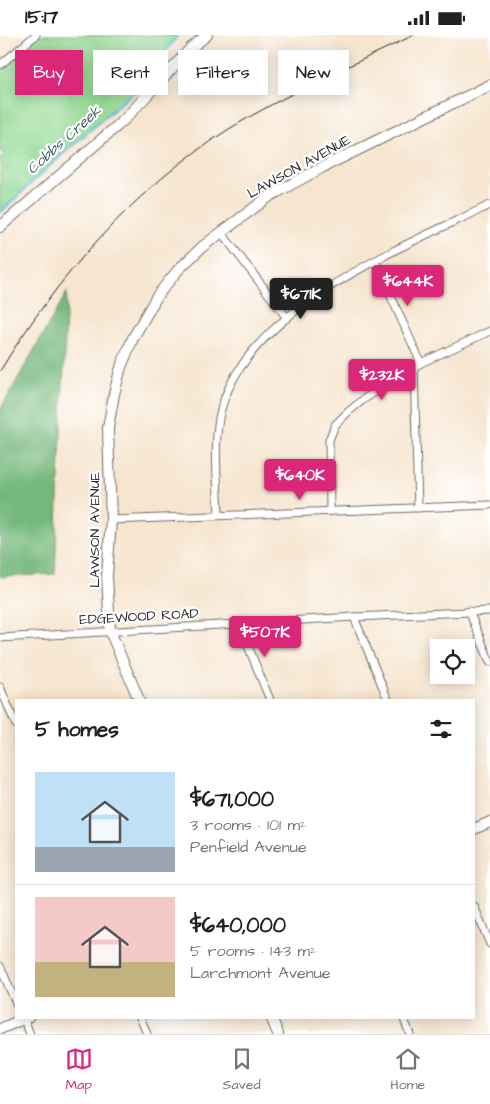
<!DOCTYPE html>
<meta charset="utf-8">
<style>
body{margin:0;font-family:"Architects Daughter",sans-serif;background:#f2f2f2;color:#202124;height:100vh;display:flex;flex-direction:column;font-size:19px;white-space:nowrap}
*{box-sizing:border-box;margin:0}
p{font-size:16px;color:#757577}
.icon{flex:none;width:28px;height:28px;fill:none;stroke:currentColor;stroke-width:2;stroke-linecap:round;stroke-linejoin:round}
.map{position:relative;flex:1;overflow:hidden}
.side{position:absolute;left:15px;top:664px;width:460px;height:320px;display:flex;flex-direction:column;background:#fff;border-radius:0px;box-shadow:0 2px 12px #0003}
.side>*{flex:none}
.top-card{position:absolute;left:15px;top:15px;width:460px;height:45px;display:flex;gap:10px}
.fabs{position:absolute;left:430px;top:604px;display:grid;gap:10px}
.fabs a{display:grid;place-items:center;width:45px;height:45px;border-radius:0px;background:#fff;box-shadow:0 2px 12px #0003;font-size:25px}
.price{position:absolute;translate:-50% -42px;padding:0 11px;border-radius:5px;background:#db2777;color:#fff;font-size:16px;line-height:32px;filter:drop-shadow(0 1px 2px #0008)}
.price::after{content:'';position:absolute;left:50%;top:30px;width:15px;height:11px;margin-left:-8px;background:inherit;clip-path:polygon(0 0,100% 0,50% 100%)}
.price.current{background:#222;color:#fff}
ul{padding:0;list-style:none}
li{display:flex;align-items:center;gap:15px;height:125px;padding:0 20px}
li+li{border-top:1px solid #e0e0e0}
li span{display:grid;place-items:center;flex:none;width:140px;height:100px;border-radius:0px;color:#555}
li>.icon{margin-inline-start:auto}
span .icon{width:60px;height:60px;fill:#fffc;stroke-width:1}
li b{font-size:21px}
h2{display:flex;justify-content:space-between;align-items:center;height:60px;padding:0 20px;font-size:21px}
.chip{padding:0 18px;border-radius:0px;background:#fff;box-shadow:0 2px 12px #0003;font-size:18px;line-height:45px}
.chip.current{background:#db2777;color:#fff}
.status{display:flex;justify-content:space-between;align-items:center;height:35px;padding:0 25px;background:#fff;direction:ltr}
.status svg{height:14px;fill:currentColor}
.tabs{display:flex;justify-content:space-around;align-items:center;height:70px;border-top:1px solid #e0e0e0;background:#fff;font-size:14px;color:#757577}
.tabs a{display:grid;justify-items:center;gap:2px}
.tabs .current{color:#db2777}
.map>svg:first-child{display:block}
.green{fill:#92d892;stroke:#5e825e}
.forest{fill:#75b87c;stroke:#507254}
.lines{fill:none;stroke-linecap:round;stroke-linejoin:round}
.stream{stroke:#5db8db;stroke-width:2.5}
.street-casing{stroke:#726c64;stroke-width:9}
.secondary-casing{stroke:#726c64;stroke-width:12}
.street{stroke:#fff;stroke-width:7}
.secondary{stroke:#fff;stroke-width:10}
.tram{stroke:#2b2b2b;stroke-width:1}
.labels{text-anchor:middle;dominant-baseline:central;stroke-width:4.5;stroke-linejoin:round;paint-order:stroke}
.street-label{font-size:14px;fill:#2b2b2b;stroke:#fff}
.water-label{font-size:15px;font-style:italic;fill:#3c5c69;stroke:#fff}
</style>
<div class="status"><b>15:17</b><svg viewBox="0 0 49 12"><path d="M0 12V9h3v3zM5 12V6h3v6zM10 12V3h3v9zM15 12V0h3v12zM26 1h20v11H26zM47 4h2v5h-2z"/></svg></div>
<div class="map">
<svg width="490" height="999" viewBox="0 0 490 999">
<rect width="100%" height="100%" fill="#fff"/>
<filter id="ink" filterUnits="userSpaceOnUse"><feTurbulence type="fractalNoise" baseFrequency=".02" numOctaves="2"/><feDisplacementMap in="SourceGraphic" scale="10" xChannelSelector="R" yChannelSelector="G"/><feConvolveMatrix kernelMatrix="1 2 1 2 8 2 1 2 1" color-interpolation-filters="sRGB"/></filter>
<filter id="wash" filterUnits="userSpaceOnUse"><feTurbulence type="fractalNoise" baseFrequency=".0096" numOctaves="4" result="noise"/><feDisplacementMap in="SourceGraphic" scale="20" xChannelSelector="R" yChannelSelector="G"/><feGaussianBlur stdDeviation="1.12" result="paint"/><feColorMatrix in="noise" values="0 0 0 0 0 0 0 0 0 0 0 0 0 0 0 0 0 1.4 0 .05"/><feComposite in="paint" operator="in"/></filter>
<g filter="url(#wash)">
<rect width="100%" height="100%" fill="#f6e5cf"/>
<path class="green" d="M36,0H178L136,55L0,176V124L4,120L0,115V30Z"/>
<path class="forest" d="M67,257L55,539L0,542V375Z"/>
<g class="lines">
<path class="stream" d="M0,178L53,127L136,55L178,0"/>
</g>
</g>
<g filter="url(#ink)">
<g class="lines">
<g class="street-casing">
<g id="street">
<path d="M0,30L36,0"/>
<path d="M221,197L287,283"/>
<path d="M375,226L421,328"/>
<path d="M414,333L418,473"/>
<path d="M330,476L329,405L335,390L348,377L364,364L421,328L490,296"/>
<path d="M219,480C218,447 212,403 222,371C251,272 404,211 490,170"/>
<path d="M111,485L490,470"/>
<path d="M469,576L490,627"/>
<path d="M354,582L388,665"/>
<path d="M239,589L270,665"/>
<path d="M0,603L354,582L490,576"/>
<path d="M0,652L16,690"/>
<path d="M474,871L490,909"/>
<path d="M0,931L16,968"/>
<path d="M23,982L30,999"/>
<path d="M140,982L147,999"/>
<path d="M403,982L410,999"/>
</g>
</g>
<g class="secondary-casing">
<g id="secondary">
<path d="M0,192L124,85L191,13L207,0"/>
<path d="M139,665L110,596L107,541L111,485L108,393L114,359L121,332L133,303L157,261L178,235L202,212L270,161L323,132L490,50"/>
<path d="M474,794L490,787"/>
<path d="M271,982L278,999"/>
<path d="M0,994L28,982"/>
</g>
</g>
<use href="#street" class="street"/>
<use href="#secondary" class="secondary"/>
<path class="tram" d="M0,336C57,242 135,153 229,94C288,58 352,30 414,0"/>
</g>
</g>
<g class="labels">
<g class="street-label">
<text transform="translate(299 132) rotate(-29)">LAWSON AVENUE</text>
<text transform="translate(95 495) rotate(-90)">LAWSON AVENUE</text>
<text transform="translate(139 582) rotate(-3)">EDGEWOOD ROAD</text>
</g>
<g class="water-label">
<text transform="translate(64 105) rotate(-42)">Cobbs Creek</text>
</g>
</g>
</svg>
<div class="fabs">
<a><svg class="icon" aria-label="locate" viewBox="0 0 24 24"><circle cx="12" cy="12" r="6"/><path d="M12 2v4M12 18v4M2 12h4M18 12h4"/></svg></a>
</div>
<b class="price" style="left:408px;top:272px">$644K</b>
<b class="price current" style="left:301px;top:285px">$671K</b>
<b class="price" style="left:382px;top:366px">$232K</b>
<b class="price" style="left:300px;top:466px">$640K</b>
<b class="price" style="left:265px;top:623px">$507K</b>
<div class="top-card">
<a class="chip current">Buy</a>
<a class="chip">Rent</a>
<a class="chip">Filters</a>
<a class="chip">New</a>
</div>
<section class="side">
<h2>5 homes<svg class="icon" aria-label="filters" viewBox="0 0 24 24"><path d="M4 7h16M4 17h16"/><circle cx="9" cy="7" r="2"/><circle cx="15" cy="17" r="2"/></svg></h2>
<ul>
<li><span style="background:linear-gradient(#bfe0f5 75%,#9aa5b1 0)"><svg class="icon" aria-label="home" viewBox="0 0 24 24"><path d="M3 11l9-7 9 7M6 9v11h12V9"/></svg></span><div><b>$671,000</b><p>3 rooms · 101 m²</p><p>Penfield Avenue</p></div></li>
<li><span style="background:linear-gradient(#f6c9c9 65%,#c2b280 0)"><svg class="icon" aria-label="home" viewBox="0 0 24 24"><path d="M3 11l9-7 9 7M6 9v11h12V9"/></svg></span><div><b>$640,000</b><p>5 rooms · 143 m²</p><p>Larchmont Avenue</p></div></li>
</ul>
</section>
</div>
<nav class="tabs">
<a class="current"><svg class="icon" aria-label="map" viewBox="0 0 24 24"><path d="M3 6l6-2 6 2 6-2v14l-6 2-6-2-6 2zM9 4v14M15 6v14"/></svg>Map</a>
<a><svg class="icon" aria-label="saved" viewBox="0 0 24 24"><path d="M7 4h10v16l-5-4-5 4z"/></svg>Saved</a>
<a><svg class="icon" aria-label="home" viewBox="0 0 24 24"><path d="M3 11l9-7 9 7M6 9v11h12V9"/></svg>Home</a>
</nav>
